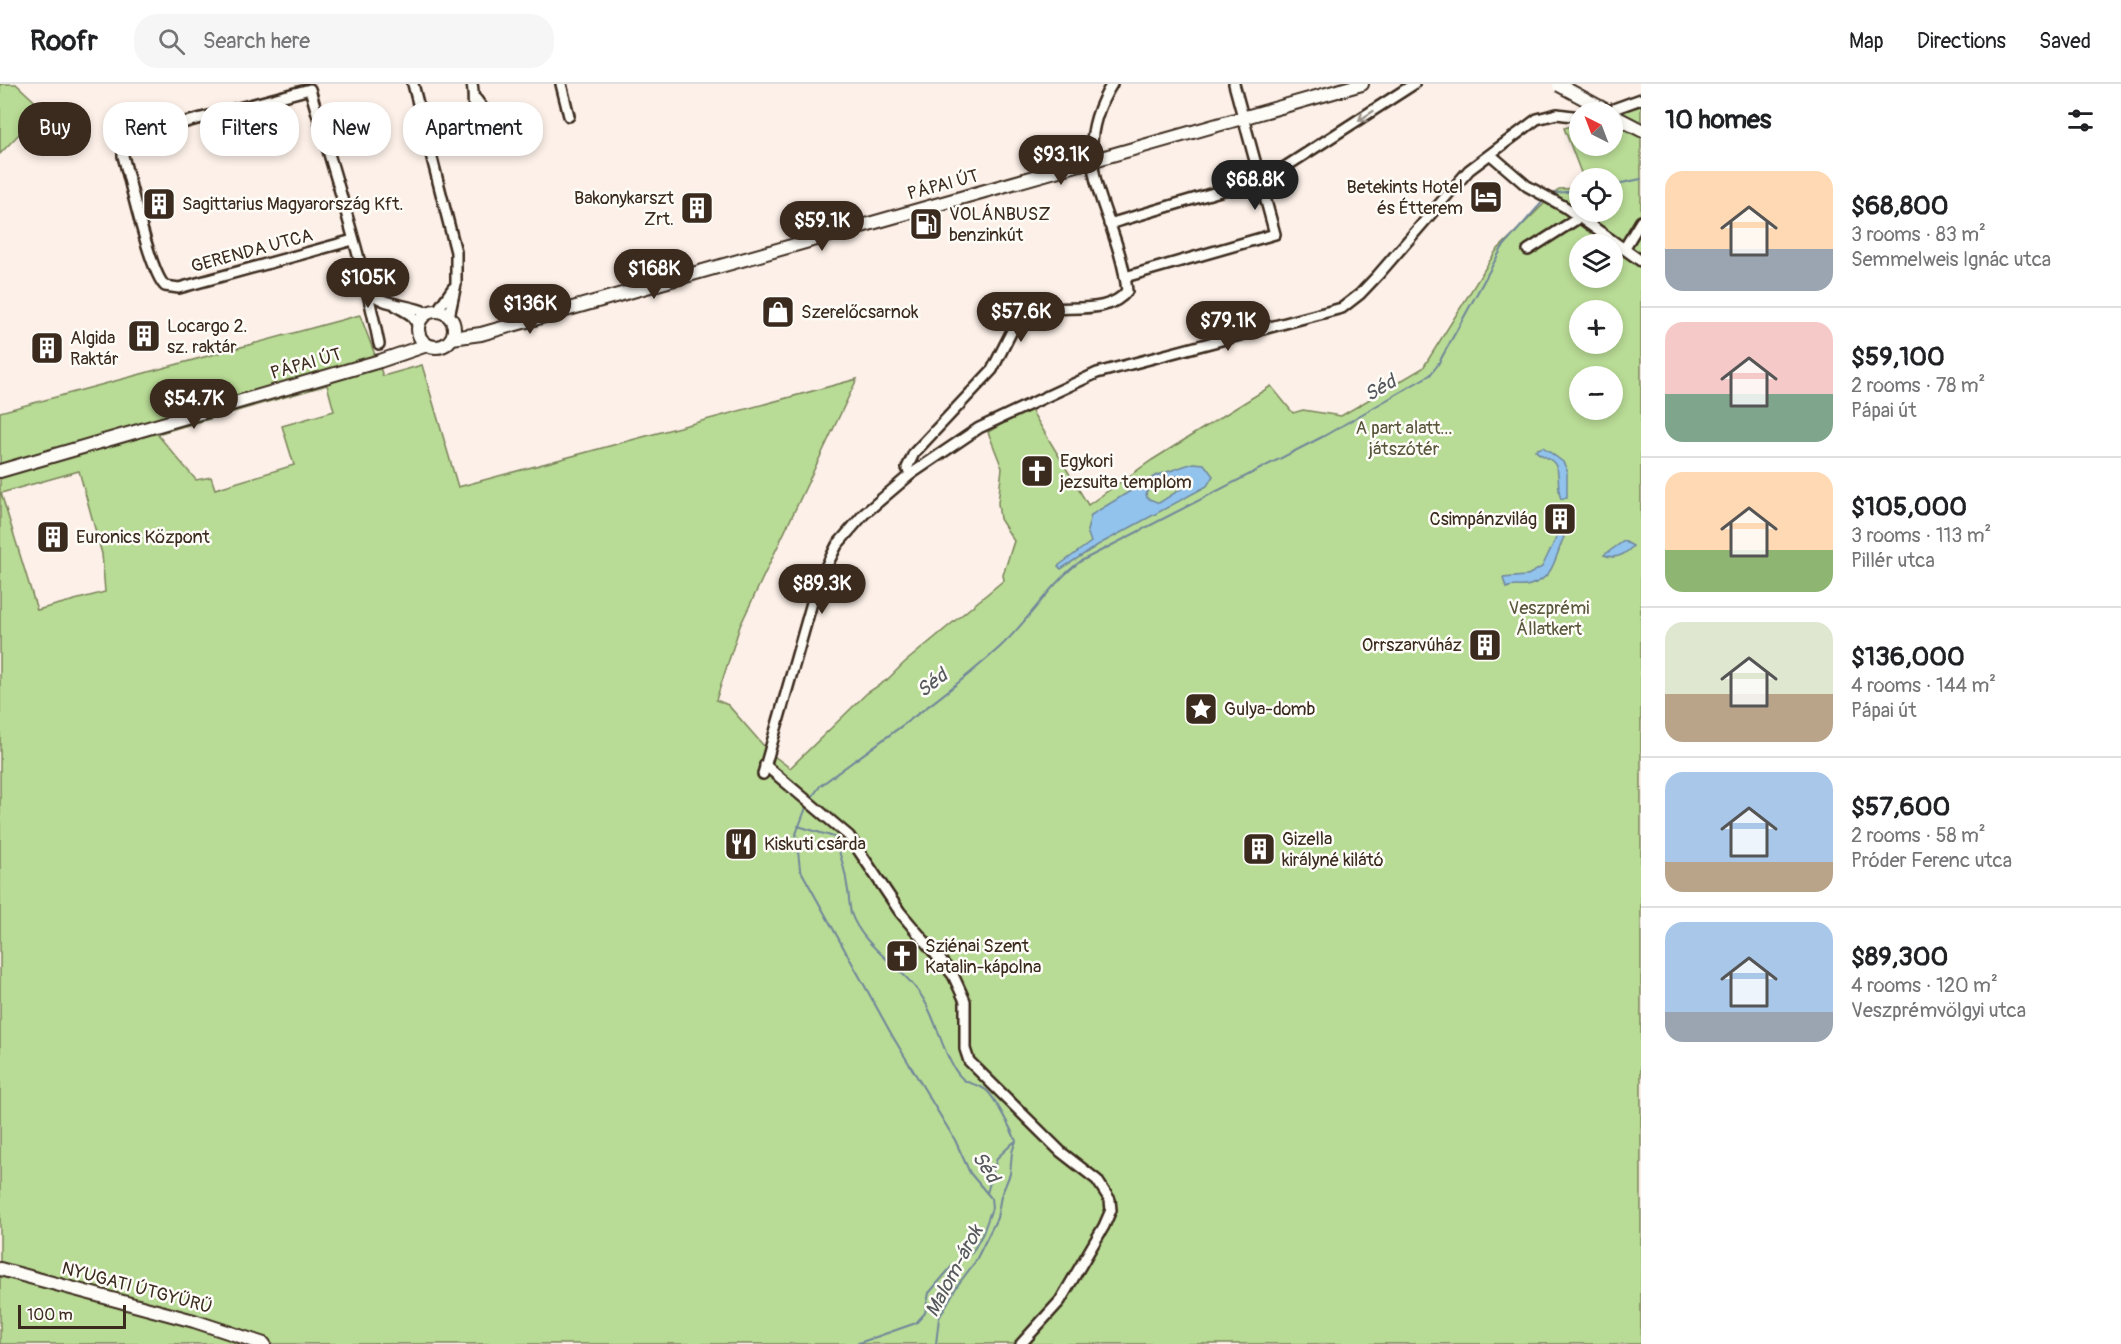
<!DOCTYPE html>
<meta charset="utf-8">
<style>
body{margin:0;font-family:Pangolin,sans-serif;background:#f6f6f6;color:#202124;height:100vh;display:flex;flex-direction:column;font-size:22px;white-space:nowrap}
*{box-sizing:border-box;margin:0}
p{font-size:20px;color:#757577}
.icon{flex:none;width:33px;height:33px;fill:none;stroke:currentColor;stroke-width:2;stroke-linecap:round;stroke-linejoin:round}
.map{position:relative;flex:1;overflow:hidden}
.panel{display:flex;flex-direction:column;background:#fff;width:480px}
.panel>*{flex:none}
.top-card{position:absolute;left:18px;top:18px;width:570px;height:54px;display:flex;gap:12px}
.needle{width:39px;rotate:318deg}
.tools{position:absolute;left:1569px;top:18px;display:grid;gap:12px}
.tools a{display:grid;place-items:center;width:54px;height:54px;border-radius:50%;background:#fff;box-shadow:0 3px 9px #0003;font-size:30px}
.scale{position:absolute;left:18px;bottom:15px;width:108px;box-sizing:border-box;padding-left:6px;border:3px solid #3b2a1e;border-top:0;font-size:16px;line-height:21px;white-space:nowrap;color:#3b2a1e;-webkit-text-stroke:4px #fdfcf7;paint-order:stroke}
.price{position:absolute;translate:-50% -51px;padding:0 14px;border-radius:21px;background:#3b2a1e;color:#fff;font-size:20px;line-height:39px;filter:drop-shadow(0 2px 3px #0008)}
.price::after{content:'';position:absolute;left:50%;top:36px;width:18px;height:14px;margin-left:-9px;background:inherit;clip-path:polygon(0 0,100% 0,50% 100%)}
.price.selected{background:#222;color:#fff}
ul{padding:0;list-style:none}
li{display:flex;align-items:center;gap:18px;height:150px;padding:0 24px}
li+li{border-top:2px solid #e0e0e0}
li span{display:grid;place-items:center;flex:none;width:168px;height:120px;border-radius:18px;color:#555}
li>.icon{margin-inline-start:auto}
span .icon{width:72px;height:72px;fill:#fffc;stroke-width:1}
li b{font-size:26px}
h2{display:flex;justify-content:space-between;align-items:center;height:72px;padding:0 24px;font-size:26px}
.pill{padding:0 21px;border-radius:24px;background:#fff;box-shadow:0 3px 9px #0003;font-size:21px;line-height:54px}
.pill.selected{background:#3b2a1e;color:#fff}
header{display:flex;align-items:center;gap:36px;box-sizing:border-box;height:84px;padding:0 30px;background:#fff;border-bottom:2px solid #e0e0e0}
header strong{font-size:28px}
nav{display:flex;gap:33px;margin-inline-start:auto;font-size:21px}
.search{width:420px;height:54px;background:#f6f6f6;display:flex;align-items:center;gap:15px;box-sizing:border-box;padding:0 21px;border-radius:24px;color:#757577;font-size:22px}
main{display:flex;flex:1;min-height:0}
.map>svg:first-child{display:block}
.green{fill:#b8db95;stroke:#7a825a;stroke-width:1.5;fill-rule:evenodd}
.water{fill:#91c3ed;stroke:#6f869a;stroke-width:1.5;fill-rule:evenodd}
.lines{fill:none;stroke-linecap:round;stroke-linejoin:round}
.stream{stroke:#6f869a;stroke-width:2}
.minor-casing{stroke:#3b2a1e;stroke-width:14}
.major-casing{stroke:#3b2a1e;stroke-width:16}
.minor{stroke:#fdfcf7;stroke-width:9}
.major{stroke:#fdfcf7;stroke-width:12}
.major-bridge-casing{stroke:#3b2a1e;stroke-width:16;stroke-linecap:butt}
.major-bridge{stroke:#fdfcf7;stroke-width:12}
.oneway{stroke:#9c938a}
.labels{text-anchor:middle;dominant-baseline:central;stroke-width:5;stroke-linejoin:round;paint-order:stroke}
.street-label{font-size:18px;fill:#3b2a1e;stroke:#fdfcf7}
.poi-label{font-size:18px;fill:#3b2a1e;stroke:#fdfcf7;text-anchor:start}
.park-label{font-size:18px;fill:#5a563c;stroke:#fdfcf7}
.water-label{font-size:20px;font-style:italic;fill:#55585c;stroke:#fdfcf7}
</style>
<header>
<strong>Roofr</strong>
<div class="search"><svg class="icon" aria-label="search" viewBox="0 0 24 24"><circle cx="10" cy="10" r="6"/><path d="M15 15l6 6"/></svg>Search here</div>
<nav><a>Map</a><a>Directions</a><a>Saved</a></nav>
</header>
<main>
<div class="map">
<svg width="1641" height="1260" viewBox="0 0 1641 1260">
<rect width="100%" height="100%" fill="#fcf0e8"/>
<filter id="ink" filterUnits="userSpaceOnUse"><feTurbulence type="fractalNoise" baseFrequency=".0167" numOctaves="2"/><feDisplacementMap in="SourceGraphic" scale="12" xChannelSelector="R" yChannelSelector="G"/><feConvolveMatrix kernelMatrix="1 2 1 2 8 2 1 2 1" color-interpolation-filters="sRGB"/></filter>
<g filter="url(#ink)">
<g class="green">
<path d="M0,0H16L43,25L0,70Z"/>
<path d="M1641,22V1260H0V328L360,231L383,292L422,281L458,403L857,295L740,542L716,616L728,621L770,669L790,684L867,609L887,596L904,579L1004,496L1003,491L1014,457L1000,435L998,419L1002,384L988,348L1030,324L1088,421L1152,376L1271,302L1293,329L1303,326L1341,332L1423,284L1496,167L1559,105L1579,104L1580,128H1612V94H1583L1564,44L1579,40L1580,62H1612L1613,30ZM1580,160H1612V194H1580ZM1580,226H1612V260H1580ZM1580,292H1612V326H1580ZM327,301L334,327L282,342L294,381L215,405L211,393L196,396L157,350ZM79,387L102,470L105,508L37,526L1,409Z"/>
</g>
<g class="water">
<path d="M1543,363L1563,378L1567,386V413L1561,415C1556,403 1562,385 1552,377C1546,372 1540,372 1535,366Z"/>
<path d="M1193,379L1204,380L1213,392L1207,402L1098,461L1061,485L1058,482L1091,458L1087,447L1091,431L1155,392ZM1177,392L1181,405L1159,419L1147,414L1146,409C1154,399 1164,393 1177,392Z"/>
<path d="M1559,448L1564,453C1555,472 1555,494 1530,501C1522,504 1515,500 1506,504L1503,494L1526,492L1542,483Z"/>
<path d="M1624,457L1633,462C1625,471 1616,476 1604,471Z"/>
</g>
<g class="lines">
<g class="stream">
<path d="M1612,101L1641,95"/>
<path d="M1550,110L1580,106"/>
<path d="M810,716L820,702C880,657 944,614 999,564C1029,537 1050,499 1081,477L1324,352L1430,291L1437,282L1502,164L1544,116"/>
<path d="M807,721L796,750L800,785L893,953L955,1056L970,1089L991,1114L992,1124L983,1149L972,1169L953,1181L929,1209L925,1229L916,1239L856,1260"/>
<path d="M798,742L834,753C840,769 845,784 847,801C849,810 849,820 851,829C864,866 905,883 924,916C937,938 941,963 954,984C967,1005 973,996 986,1006C994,1012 1012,1047 1016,1057L1012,1068L1010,1090L1001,1112L997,1134L975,1178L957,1202L939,1234L936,1260"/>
<path d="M987,1109L997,1074L1014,1058"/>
</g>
<g class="minor-casing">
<g id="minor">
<path d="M413,0L456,168V200L449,233"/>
<path d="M472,0C475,13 471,29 477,38L482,40L487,30L476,15"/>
<path d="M561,0L569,32"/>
<path d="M1605,28L1641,15"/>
<path d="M1491,71L1527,102L1565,123L1641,177"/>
<path d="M1109,140L1271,92L1414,0"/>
<path d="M353,156L179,204L165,202C150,189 130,96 123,72V61L134,52L310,5C334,89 362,174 379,260"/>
<path d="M1624,165L1641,137"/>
<path d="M1528,166L1580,133"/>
<path d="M1125,193L1275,150L1234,0"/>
<path d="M366,204C381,223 407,219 428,229"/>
<path d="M396,222L411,231L418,241"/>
<path d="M437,227L453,204"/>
<path d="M911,390L907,384L914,369L992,286L1019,233C1053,215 1105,236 1127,207C1119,129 1062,80 1112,0"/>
<path d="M765,681L849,752L900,828L953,891L965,917V965L969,977L1061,1068L1097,1096L1110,1116L1111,1126L1104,1142L1060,1217L1021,1260"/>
<path d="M763,690L817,501L837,461L864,430L911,390L979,344L1097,289L1342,224L1360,210L1378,191L1469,86L1537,35L1557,30L1580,33"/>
</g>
</g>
<g class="major-casing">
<g id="major">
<path d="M1612,31L1641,46"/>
<circle cx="436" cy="245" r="18"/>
<path d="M452,254L481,250L1362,0"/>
<path d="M0,387L380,277L427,261"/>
<path d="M0,1185L194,1237L264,1260"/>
</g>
</g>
<use href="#minor" class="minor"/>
<use href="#major" class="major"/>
<g class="major-bridge-casing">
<path id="major-bridge" d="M1559,1L1609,28"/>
</g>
<use href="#major-bridge" class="major-bridge"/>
</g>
<defs><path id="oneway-shaft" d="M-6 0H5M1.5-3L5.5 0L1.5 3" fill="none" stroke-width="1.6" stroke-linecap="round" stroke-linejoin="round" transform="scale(1.5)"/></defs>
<use class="oneway" href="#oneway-shaft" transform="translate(1366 32) rotate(147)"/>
</g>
<defs>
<g id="hotel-square" transform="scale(1.725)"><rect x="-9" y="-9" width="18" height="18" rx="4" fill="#3b2a1e" stroke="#fdfcf7"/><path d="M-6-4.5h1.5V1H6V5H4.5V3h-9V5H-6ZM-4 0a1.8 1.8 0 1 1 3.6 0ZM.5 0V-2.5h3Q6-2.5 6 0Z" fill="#fff"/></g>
<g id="building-square" transform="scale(1.725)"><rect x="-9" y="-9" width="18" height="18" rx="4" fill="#3b2a1e" stroke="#fdfcf7"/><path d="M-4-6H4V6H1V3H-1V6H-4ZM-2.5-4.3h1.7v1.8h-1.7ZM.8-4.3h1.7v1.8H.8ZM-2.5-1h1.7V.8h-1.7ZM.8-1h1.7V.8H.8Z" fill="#fff"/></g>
<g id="fuel-square" transform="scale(1.725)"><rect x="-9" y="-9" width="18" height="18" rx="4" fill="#3b2a1e" stroke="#fdfcf7"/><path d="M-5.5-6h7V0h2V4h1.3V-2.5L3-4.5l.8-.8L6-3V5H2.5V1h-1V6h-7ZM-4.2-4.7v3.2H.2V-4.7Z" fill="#fff"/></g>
<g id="shop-square" transform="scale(1.725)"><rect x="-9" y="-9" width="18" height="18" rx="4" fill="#3b2a1e" stroke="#fdfcf7"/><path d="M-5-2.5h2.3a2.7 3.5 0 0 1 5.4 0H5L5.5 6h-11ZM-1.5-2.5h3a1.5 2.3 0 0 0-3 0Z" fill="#fff"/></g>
<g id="church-square" transform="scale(1.725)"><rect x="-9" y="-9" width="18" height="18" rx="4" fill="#3b2a1e" stroke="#fdfcf7"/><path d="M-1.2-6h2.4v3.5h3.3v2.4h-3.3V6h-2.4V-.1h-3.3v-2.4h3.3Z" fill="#fff"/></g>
<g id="sight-square" transform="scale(1.725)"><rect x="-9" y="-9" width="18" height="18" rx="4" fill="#3b2a1e" stroke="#fdfcf7"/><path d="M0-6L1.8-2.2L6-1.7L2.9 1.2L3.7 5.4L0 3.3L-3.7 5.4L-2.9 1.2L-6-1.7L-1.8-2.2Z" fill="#fff"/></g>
<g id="restaurant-square" transform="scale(1.725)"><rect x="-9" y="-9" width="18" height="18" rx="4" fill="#3b2a1e" stroke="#fdfcf7"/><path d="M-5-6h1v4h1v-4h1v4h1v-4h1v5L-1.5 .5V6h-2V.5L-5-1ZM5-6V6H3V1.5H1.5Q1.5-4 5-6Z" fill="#fff"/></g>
</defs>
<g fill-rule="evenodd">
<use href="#hotel-square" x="1486" y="113"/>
<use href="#building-square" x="159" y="120"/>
<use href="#building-square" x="697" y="124"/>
<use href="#fuel-square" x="926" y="140"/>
<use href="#shop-square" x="778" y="228"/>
<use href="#building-square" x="144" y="252"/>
<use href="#building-square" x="47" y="264"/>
<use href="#church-square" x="1037" y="387"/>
<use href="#building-square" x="1560" y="435"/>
<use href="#building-square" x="53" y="453"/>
<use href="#building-square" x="1485" y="561"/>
<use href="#sight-square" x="1201" y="625"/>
<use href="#restaurant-square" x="741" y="760"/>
<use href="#building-square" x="1259" y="765"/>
<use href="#church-square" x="902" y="872"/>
</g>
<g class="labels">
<g class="street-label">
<text transform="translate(943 101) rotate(-15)">PÁPAI ÚT</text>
<text transform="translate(252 167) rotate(-15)">GERENDA UTCA</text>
<text transform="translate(306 280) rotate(-16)">PÁPAI ÚT</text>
<text transform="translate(137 1204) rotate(15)">NYUGATI ÚTGYŰRŰ</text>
</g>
<g class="poi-label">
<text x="1463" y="103" text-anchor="end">Betekints Hotel<tspan x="1463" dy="21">és Étterem</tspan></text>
<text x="674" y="114" text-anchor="end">Bakonykarszt<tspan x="674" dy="21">Zrt.</tspan></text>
<text x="182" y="120">Sagittarius Magyarország Kft.</text>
<text x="949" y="130">VOLÁNBUSZ<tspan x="949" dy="21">benzinkút</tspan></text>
<text x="801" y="228">Szerelőcsarnok</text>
<text x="167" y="242">Locargo 2.<tspan x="167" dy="21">sz. raktár</tspan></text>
<text x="70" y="254">Algida<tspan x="70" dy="21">Raktár</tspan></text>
<text x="1060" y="377">Egykori<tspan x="1060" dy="21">jezsuita templom</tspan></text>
<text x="1537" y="435" text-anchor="end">Csimpánzvilág</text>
<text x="76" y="453">Euronics Központ</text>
<text x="1462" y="561" text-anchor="end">Orrszarvúház</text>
<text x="1224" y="625">Gulya-domb</text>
<text x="1282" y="755">Gizella<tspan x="1282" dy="21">királyné kilátó</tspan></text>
<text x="764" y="760">Kiskuti csárda</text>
<text x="925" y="862">Sziénai Szent<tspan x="925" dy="21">Katalin-kápolna</tspan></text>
</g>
<g class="park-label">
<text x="1404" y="344">A part alatt...<tspan x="1404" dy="21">játszótér</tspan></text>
<text x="1549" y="524">Veszprémi<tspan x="1549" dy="21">Állatkert</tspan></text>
</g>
<g class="water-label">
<text transform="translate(1380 304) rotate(-30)">Séd</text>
<text transform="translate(932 599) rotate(-38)">Séd</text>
<text transform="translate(986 1083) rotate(57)">Séd</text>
<text transform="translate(954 1187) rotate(-62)">Malom-árok</text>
</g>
</g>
</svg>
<div class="tools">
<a><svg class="needle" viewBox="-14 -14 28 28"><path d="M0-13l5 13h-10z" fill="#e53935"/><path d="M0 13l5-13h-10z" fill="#757577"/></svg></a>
<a><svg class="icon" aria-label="locate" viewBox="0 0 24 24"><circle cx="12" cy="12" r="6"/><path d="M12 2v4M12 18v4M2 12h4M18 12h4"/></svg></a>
<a><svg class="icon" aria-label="layers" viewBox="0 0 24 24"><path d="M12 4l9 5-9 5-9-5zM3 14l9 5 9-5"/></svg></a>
<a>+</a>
<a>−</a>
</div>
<div class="scale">100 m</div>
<b class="price" style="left:1061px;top:102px">$93.1K</b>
<b class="price selected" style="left:1255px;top:127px">$68.8K</b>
<b class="price" style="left:822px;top:168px">$59.1K</b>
<b class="price" style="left:654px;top:216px">$168K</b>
<b class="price" style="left:368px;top:225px">$105K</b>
<b class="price" style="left:530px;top:251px">$136K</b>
<b class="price" style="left:1021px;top:259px">$57.6K</b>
<b class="price" style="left:1228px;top:268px">$79.1K</b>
<b class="price" style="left:194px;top:346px">$54.7K</b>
<b class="price" style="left:822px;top:531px">$89.3K</b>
<div class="top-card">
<a class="pill selected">Buy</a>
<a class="pill">Rent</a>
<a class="pill">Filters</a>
<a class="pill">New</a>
<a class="pill">Apartment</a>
</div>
</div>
<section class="panel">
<h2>10 homes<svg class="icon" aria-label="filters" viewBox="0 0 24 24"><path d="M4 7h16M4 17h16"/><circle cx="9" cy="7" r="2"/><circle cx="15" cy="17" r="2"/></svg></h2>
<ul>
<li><span style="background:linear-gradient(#ffd9b3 65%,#9aa5b1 0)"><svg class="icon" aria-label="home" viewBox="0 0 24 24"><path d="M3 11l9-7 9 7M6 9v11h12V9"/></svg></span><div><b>$68,800</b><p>3 rooms · 83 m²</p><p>Semmelweis Ignác utca</p></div></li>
<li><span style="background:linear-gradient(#f6c9c9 60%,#7fa58c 0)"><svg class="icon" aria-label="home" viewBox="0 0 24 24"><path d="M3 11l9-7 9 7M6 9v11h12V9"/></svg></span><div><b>$59,100</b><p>2 rooms · 78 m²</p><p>Pápai út</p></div></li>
<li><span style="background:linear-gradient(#ffd9b3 65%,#8fb573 0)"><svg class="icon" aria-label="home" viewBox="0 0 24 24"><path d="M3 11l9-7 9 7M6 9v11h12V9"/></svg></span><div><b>$105,000</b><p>3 rooms · 113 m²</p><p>Pillér utca</p></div></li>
<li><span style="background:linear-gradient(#dfe7d0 60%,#b9a48a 0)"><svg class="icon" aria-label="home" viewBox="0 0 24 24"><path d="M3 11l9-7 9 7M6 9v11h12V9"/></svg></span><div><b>$136,000</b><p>4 rooms · 144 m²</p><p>Pápai út</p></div></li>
<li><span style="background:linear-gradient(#a9c7e8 75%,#b9a48a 0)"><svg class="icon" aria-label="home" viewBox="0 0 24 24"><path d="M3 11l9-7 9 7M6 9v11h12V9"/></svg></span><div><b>$57,600</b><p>2 rooms · 58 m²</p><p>Próder Ferenc utca</p></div></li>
<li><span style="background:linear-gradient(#a9c7e8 75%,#9aa5b1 0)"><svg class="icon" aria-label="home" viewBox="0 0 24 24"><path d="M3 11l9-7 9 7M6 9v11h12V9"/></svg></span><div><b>$89,300</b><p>4 rooms · 120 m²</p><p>Veszprémvölgyi utca</p></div></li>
</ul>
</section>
</main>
